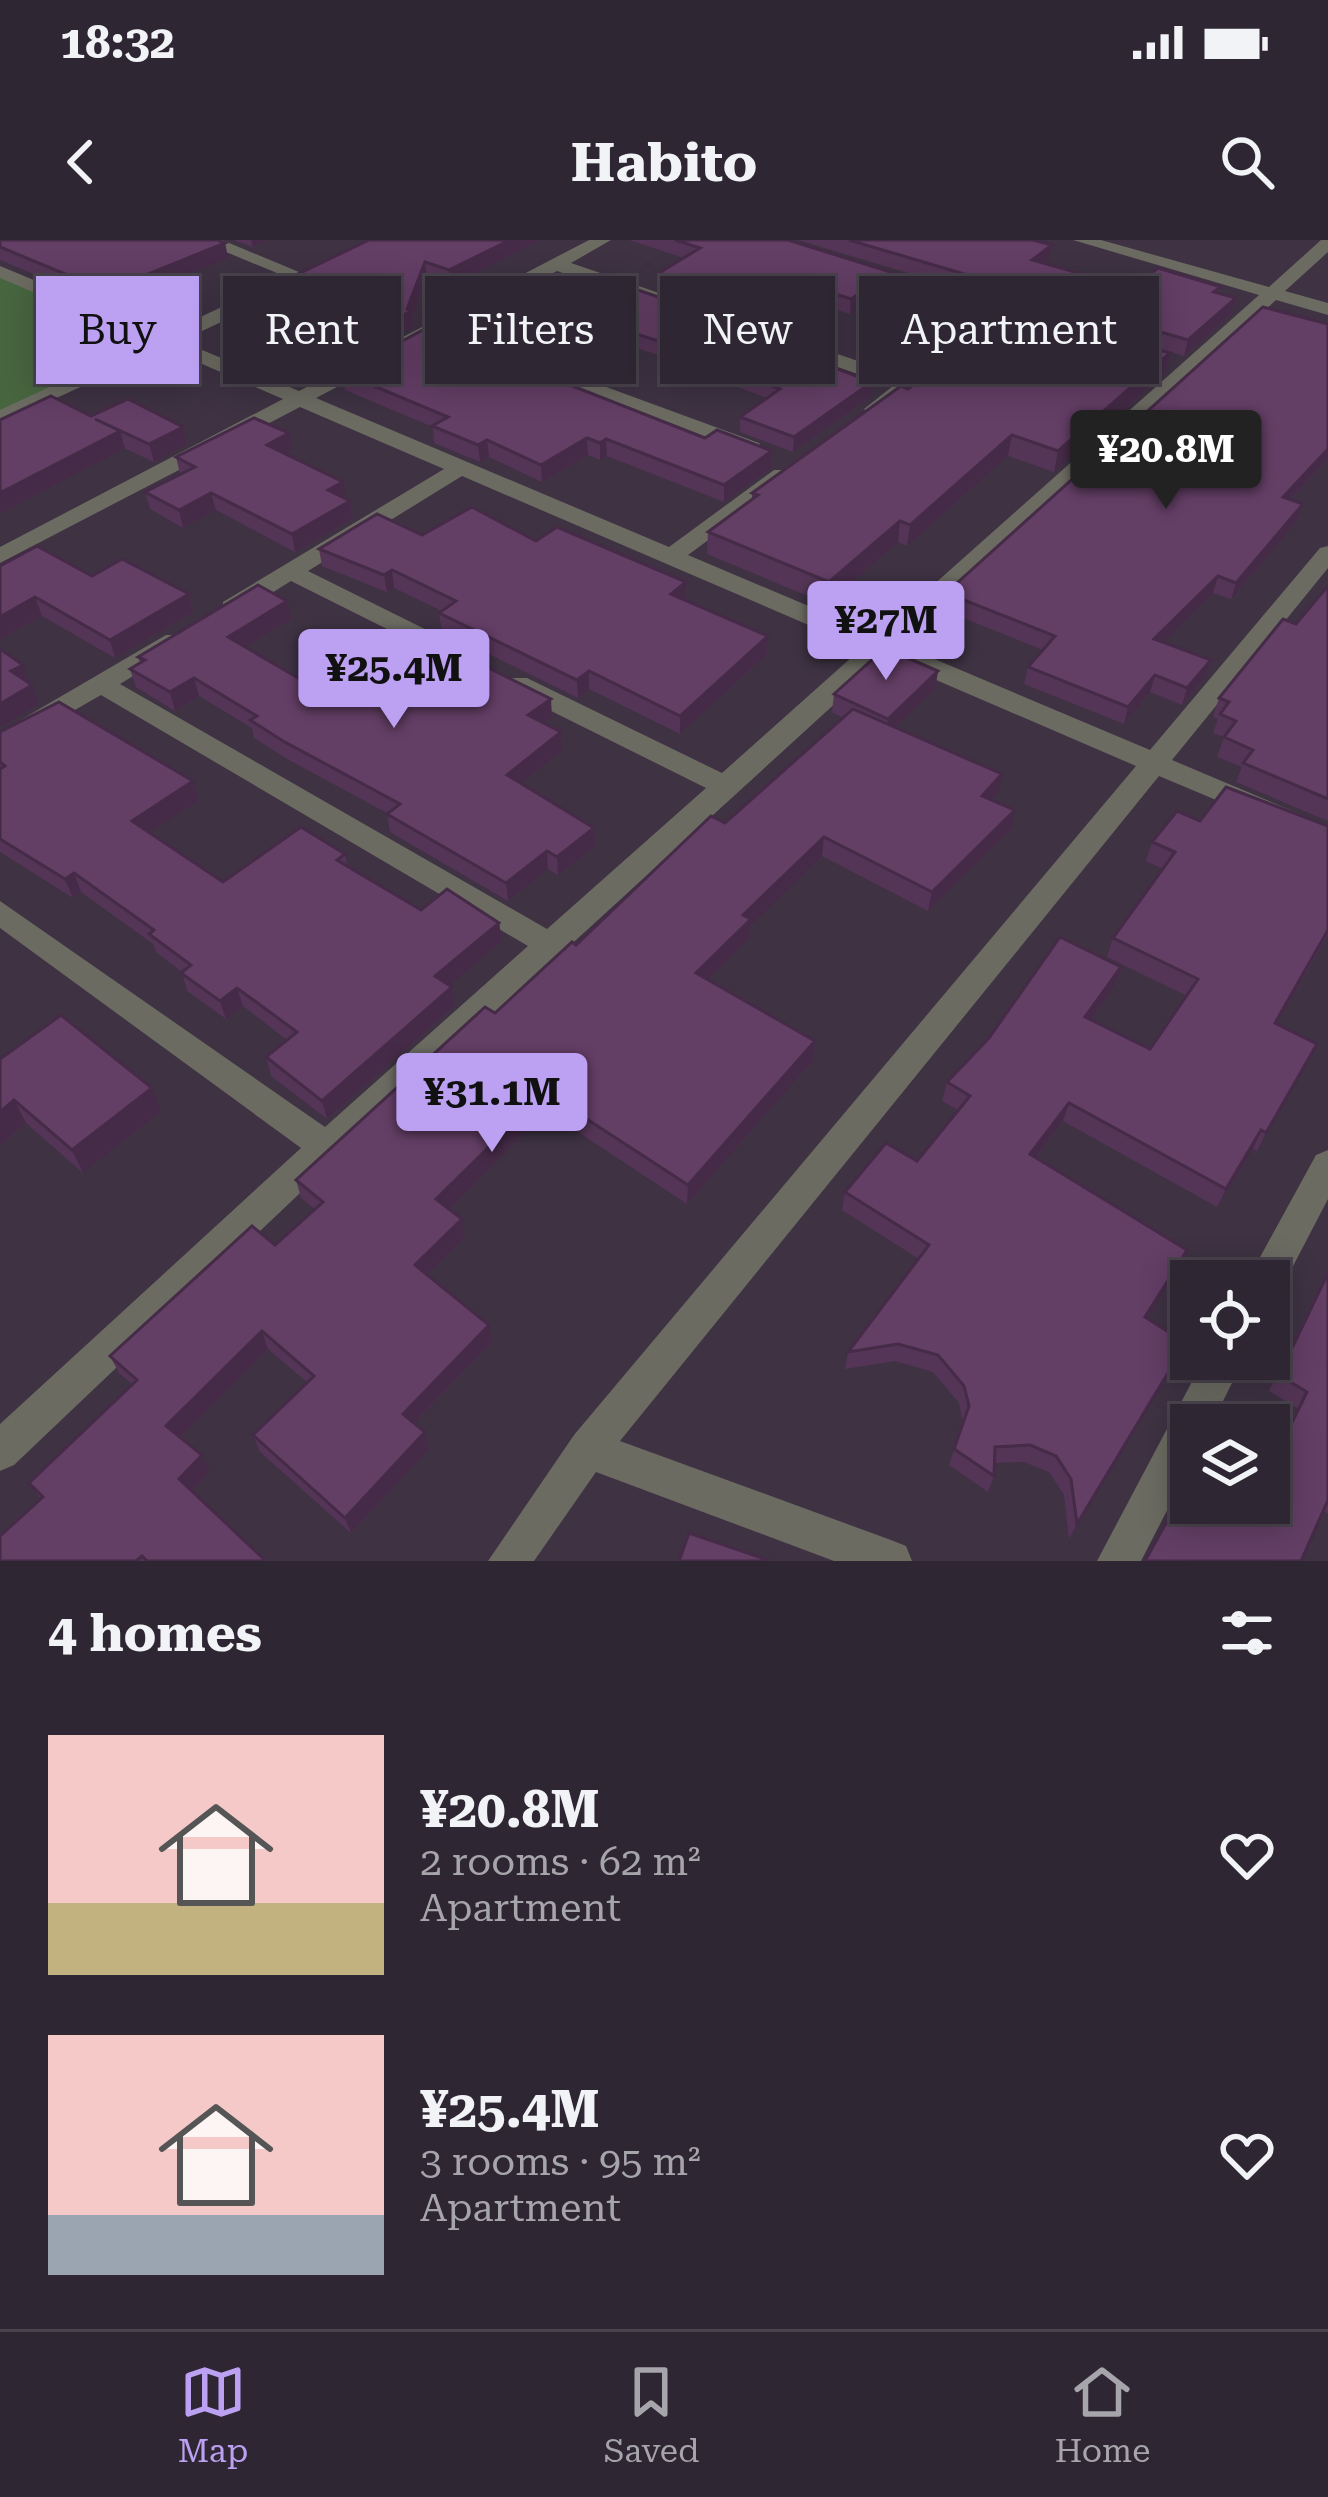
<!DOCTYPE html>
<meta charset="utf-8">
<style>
body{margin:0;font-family:"Roboto Serif",serif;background:#3a323e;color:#f1f3f6;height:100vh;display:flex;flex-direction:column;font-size:45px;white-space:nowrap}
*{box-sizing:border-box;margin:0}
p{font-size:39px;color:#a7a5ac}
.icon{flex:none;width:66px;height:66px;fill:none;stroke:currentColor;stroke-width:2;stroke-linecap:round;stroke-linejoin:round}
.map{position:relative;height:1321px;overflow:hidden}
.sheet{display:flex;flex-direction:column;background:#2e2632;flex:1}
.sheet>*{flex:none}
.hud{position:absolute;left:36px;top:36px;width:1257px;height:108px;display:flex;gap:24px}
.tools{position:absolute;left:1170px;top:1020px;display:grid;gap:24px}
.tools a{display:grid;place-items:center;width:120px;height:120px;border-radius:0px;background:#2e2632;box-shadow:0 6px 30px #0003,0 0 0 3px #49434d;font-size:60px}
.price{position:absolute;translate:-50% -102px;padding:0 27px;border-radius:12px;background:#bca0f2;color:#111;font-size:39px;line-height:78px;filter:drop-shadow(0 3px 6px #0008)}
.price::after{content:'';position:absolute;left:50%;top:72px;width:36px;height:27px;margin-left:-18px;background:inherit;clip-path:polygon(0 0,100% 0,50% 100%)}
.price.on{background:#222;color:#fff}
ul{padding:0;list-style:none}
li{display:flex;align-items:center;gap:36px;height:300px;padding:0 48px}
li span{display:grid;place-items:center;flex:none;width:336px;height:240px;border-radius:0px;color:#555}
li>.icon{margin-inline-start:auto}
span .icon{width:144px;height:144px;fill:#fffc;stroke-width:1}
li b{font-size:51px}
h2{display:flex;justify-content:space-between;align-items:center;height:144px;padding:0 48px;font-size:51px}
.tag{padding:0 42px;border-radius:0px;background:#2e2632;box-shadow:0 6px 30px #0003,0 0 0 3px #49434d;font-size:42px;line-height:108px}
.tag.on{background:#bca0f2;color:#111}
.status{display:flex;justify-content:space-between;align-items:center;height:84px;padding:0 60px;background:#2e2632;direction:ltr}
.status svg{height:33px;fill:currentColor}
header{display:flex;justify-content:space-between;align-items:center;height:156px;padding:0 48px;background:#2e2632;font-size:54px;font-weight:700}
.menu{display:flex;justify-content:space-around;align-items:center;height:168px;border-top:3px solid #49434d;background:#2e2632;font-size:33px;color:#a7a5ac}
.menu a{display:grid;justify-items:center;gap:6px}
.menu .on{color:#bca0f2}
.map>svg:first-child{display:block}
.green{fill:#47653f}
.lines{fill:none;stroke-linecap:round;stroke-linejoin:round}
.minor{fill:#6b6b62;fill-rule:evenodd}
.wall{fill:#553557}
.shaded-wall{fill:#452b47}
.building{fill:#633e65;stroke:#452b47;stroke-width:3}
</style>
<div class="status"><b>18:32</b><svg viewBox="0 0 49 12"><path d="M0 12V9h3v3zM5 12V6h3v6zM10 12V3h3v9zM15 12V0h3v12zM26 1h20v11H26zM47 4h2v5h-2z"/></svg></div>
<header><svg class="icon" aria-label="back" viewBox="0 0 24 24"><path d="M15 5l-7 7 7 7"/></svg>Habito<svg class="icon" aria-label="search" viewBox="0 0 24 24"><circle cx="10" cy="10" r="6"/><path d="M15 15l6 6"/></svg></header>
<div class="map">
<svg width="1328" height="1321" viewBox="0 0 1328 1321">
<rect width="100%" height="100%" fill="#3e3243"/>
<path class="green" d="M0,31L167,102L0,178Z"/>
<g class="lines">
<g class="minor">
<path d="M197,0H222L311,37L296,41Z"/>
<path d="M589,0H611L571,23L905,137L990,75L935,58V50L1047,80V88L1007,80L874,175L864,169L893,146L557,31L316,158L669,307L774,230H790V240L688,315L877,395L1259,55L1073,0H1101L1269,47L1321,0H1328V12L1285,51L1328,63V75L1276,60L899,404L1150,510L1320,308L1328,306V328L1172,520L1328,586V607L1159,536L620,1201L891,1300L906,1306L912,1321H834L596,1232L534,1321H488L574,1195L1136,526L885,418L338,917L14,1225L0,1231V1184L301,908L0,688V661L325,887L528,706L101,455L0,513V492L166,395H184V405L120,444L547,689L706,548L509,450L505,444L509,438H527L722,533L862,408L462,236L308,331L457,405V415H439L291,341L241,372H223V362L444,229L300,167L0,323V307L283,159L165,108L0,184V170L148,101L0,38V26L164,94L260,49H274V57L181,101L299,151Z"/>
<path d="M549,126L759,203L762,208L743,213L542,136V128Z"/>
<path d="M1328,910V959L1279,1053L1269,1056V1041H1247L1316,915Z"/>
<path d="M1204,1119H1244L1211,1185H1191V1224L1141,1321H1097Z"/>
</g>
</g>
<g class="wall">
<path d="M0,0L225,3L228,18L110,66L0,20Z"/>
<path d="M234,0H269L253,7Z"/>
<path d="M369,0H541L451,45L427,37L412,76L413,87L334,128L232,83L229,67Z"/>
<path d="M629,0H788L983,61L980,77L953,97L860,67L850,74L806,60L766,85L659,48V33L684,18Z"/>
<path d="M798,0H1033L1049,20L1045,23L1132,48L1221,47L1219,54L1236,58L1231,74L1184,116Z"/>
<path d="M586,78L743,93L871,156L793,212L740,192V177L767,158L730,144L731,138L586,92Z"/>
<path d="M1328,84V219L1290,260L1303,264L1298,280L1231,359L1213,353L1163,402L1211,420L1205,437L1182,465L1150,452L1124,484L1024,444L1028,427L1043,410L943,370L946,353Z"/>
<path d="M1170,113L1165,133L1054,232L1008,216L907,306L898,302L827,364L707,314L708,292L752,260V253L908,149Z"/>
<path d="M343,133L586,152L705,198L772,211L771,228L724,262L607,216L600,220L588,215L542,242L489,217L480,222L434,203L433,187L345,150Z"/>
<path d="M91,176L183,187L187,204L154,222L124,208L0,274V180Z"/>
<path d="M292,210L285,214L350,261L353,278L295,312L216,270L183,288L150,269L145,252L180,234L176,217Z"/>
<path d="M422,295L536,301L685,360L768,396L767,414L680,494L589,449L578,458L442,391L439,373L442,371L394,348L387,352L322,326L319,309Z"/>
<path d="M0,326L92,336L189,354L193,372L115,418L42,376L0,399Z"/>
<path d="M1328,346V581L1236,542L1242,527L1217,517L1224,497L1213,493L1218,479L1213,477L1219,458L1296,384Z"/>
<path d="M287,361L291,379L245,407L305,442L389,408L552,477L544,483L561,492L562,510L521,543L594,588L595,606L558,635L548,629L508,661L390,592L387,573L287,519L254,498L252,488L199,456L175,471L136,447L130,429L140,423L138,417Z"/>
<path d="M938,431L935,449L895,487L998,553L992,560L1011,589L928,671L822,616L750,686L749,698L708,740L815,801L813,820L687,964L560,880L556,885L542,875L449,969L462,979L465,997L427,1035L492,1102L414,1183L425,1192L429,1209L351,1293L260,1212L253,1195L307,1142L268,1109L180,1197L210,1231L192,1251L266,1321H0L41,1259L29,1243L132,1144L119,1133L110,1116L275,1005L315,969L301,958L296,940L576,705L725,583L843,478L832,472L834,454Z"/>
<path d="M0,492L199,560L149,592L223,642L345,614L347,626L421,670L499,683L502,701L449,745L452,747L454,766L327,879L271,836L266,817L287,800L243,766L226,779L187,751L182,732L156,712L153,704L81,652L73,658L0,612Z"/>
<path d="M1200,581L1328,586V695L1277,784L1317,804L1257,911L1253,909L1217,967L1063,881L1036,918L1187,1010L1179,1027L1147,1079L1186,1103L1069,1299L1064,1255L1049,1232L1024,1222L995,1223L994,1236L988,1252L949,1225L963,1182L959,1163L933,1132L895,1121L845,1129L848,1112L919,1019L842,970L845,952L917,921L958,870L942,861L947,842L1121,727L1115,746L1091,780L1150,809L1187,756L1107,717L1113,698L1163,629L1146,621L1152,602Z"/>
<path d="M0,819L161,871L83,933L26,883L0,905Z"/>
<path d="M1328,1030V1274L1323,1271L1176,1280L1191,1251V1263H1269V1224L1297,1168L1269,1151Z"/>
</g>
<g class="shaded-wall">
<path d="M251,0H269L253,7Z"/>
<path d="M510,0H541L451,45L449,30Z"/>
<path d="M225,3L228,18L110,66L106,51Z"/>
<path d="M1052,5L1049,20L1030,35L1032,20Z"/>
<path d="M425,22L427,37L412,76L413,87L334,128L332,112L407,69Z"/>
<path d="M807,45L806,60L766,85L767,69Z"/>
<path d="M862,52L860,67L850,74L851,59Z"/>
<path d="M1236,58L1231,74L1184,116L1188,100Z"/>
<path d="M983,61L980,77L953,97L955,81Z"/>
<path d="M1170,113L1165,133L1054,232L1058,211Z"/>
<path d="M872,142L871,156L793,212L794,197Z"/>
<path d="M183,187L187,204L154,222L149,204Z"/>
<path d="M120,191L125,208L0,274V253Z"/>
<path d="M289,193L292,210L270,222L267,205Z"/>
<path d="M1012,195L1008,216L907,306L910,285Z"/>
<path d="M587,198L588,215L542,242L541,225Z"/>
<path d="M606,199L607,216L600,220V203Z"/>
<path d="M487,200L489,217L480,222L478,205Z"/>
<path d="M1328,209V219L1277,273L1283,257Z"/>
<path d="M772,211L771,228L724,262V245Z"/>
<path d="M343,242L346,259L328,250Z"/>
<path d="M211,253L216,270L183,288L179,270Z"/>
<path d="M350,261L353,278L295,312L292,294Z"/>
<path d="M1303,264L1298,280L1231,359L1236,343Z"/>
<path d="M900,281L898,302L827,364L829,342Z"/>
<path d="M392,330L394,348L387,352L384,335Z"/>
<path d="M1218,336L1213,353L1150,415L1154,399Z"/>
<path d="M686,342L685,360L671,354Z"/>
<path d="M189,354L193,372L115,418L110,400Z"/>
<path d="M35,357L42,376L0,399V377Z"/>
<path d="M287,361L291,379L232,415L228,397Z"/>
<path d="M768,396L767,414L680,494V476Z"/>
<path d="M1211,420L1205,437L1182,465L1187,448Z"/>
<path d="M23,425L30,443L11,431Z"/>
<path d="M589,431V449L578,458L577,440Z"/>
<path d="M938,431L935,449L885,497L888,479Z"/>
<path d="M1155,435L1150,452L1124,484L1128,467Z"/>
<path d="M194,438L199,456L175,471L170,452Z"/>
<path d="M32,445L39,464L0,487V464Z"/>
<path d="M551,459L552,477L530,493L528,475Z"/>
<path d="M561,492L562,510L509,553L507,535Z"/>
<path d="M1002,534L998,553L978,575L982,556Z"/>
<path d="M193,541L199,560L138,600L132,581Z"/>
<path d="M1015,570L1011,589L928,671L932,652Z"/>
<path d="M594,588L595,606L558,635L557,617Z"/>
<path d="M824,597L822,616L750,686L749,698L696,752V733L743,675Z"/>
<path d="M547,611L548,629L508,661L506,643Z"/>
<path d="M74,633L81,652L73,658L65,639Z"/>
<path d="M499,683L502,701L438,755L435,736Z"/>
<path d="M1328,690L1327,695L1267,802L1275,783Z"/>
<path d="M1121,727L1115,746L1079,796L1085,777Z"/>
<path d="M452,747L454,766L327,879L322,861Z"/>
<path d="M237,748L243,766L226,779L220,761Z"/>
<path d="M815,801L813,820L687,964L688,945Z"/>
<path d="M1317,804L1308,822L1257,911L1266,893Z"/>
<path d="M152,848L161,871L83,933L72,910Z"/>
<path d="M540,857L542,875L440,978L436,959Z"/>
<path d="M14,860L26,883L0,905V872Z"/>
<path d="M559,861L560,880L556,885L554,866Z"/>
<path d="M1069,863L1063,881L1025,932L1030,914Z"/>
<path d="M1261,890L1253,909L1217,967L1226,949Z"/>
<path d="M462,979L465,997L419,1043L415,1025Z"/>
<path d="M1187,1010L1179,1027L1138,1095L1145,1077Z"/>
<path d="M489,1085L492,1102L407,1190L403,1174Z"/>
<path d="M262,1091L268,1109L175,1202L166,1186Z"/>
<path d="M1186,1103L1177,1120L1069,1299L1077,1284Z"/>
<path d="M425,1192L429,1209L351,1293L345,1278Z"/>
<path d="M202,1215L210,1231L188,1255L179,1239Z"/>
</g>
<g class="building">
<path d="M0,0H218L225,3L106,51L0,7Z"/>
<path d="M369,0H510L449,30L425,22L407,69L411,71L332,112L229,67Z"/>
<path d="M675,0H788L983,61L955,81L862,52L851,59L807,45L767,69L659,33L700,8Z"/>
<path d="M849,0H1033L1052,5L1032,20L1132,48L1158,28L1221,47L1214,52L1236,58L1188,100Z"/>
<path d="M635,49L743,86L736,90L872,142L794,197L740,177L780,149L731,130L737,126L586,78Z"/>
<path d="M1012,66L1170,113L1058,211L1012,195L910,285L900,281L829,342L708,292L758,255L752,253L901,146L908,149Z"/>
<path d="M1263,67L1328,84V209L1283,257L1303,264L1236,343L1218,336L1154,399L1211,420L1187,448L1155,435L1128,467L1028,427L1055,396L946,353Z"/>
<path d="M434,84L586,141L575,147L705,198L717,190L772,211L724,245L606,199L600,203L587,198L541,225L487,200L478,205L432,186L448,177L343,133Z"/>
<path d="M51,156L91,176L128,159L183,187L149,204L95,179L120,191L0,253V180Z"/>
<path d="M254,178L289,193L267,205L343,242L328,250L350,261L292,294L211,253L179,270L145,252L195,227L176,217Z"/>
<path d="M472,267L536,301L557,287L686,342L671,354L768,396L680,476L589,431L577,440L439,373L456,361L392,330L384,335L319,309L377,274L422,295Z"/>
<path d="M37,306L92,336L122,319L189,354L110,400L35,357L0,377V326Z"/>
<path d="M258,345L287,361L228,397L305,442L369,398L389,408L414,391L551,459L528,475L561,492L507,535L594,588L557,617L547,611L506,643L387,574L400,564L283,501L250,480L257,476L194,438L170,452L130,429L145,420L138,417Z"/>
<path d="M1328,346V559L1243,523L1253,510L1224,497L1236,481L1220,474L1229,462L1219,458L1283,379L1296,384Z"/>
<path d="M885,408L938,431L888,479L834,454Z"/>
<path d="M0,409L23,425L11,431L32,445L0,464Z"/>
<path d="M59,462L193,541L132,581L223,642L301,587L345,614L337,620L421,670L447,649L499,683L435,736L452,747L322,861L266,817L297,792L237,748L220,761L181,733L191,725L149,694L154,690L74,633L65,639L0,599V529L5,526L0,522V492Z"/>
<path d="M853,469L1002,534L982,556L1015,570L932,652L824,597L743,675L751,679L696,733L815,801L688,945L559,861L554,866L540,857L436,959L462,979L415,1025L489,1085L403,1174L425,1192L345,1278L253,1195L314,1136L262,1091L166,1186L202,1215L179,1239L266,1321H147L142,1316L136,1321H0V1296L43,1257L29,1243L137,1140L110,1116L252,986L275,1005L323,962L296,940L485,767L495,773L572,702L576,705L711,576L725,583Z"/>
<path d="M1226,547L1328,586V690L1275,783L1317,804L1266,893L1261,890L1226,949L1069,863L1030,914L1187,1010L1145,1077L1186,1103L1077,1284L1071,1239L1056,1216L1030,1205L995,1207L994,1236L954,1209L969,1166L964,1146L938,1115L898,1104L848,1112L929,1005L845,952L886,903L917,921L970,856L947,842L989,798L1060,697L1121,727L1085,777L1150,809L1198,739L1113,698L1175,612L1152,602L1177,571L1200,581Z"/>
<path d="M61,775L152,848L72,910L14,860L0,872V819Z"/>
<path d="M1328,1033V1260L1301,1321H1145L1170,1276L1177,1281L1191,1254V1263H1269V1229L1307,1152L1279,1135Z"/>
<path d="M689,1293L771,1321H679Z"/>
</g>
</svg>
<div class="tools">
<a><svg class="icon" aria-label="locate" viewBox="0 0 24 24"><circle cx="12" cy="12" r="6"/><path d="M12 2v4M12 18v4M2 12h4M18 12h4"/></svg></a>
<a><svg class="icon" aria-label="layers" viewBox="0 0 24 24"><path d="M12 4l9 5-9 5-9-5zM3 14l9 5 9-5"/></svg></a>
</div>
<b class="price on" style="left:1166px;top:272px">¥20.8M</b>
<b class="price" style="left:886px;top:443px">¥27M</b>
<b class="price" style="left:394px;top:491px">¥25.4M</b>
<b class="price" style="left:492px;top:915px">¥31.1M</b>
<div class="hud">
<a class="tag on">Buy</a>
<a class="tag">Rent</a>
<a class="tag">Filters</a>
<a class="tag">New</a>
<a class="tag">Apartment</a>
</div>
</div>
<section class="sheet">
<h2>4 homes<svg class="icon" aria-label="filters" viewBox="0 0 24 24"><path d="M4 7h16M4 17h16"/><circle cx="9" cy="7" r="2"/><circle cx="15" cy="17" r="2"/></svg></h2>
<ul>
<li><span style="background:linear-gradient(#f6c9c9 70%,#c2b280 0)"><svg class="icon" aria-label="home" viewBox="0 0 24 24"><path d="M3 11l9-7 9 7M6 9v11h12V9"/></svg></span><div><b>¥20.8M</b><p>2 rooms · 62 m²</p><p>Apartment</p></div><svg class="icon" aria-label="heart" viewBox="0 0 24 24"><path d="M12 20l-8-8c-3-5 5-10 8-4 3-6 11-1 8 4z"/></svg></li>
<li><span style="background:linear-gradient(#f6c9c9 75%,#9aa5b1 0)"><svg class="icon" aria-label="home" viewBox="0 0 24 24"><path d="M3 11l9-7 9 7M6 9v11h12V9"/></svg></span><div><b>¥25.4M</b><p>3 rooms · 95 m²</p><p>Apartment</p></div><svg class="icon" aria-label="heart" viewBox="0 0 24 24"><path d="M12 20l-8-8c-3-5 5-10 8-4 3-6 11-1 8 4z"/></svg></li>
</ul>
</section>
<nav class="menu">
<a class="on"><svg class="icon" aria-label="map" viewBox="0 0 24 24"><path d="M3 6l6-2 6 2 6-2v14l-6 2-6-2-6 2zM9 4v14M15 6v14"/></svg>Map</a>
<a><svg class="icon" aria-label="saved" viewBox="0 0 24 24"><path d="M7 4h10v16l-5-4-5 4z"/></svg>Saved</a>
<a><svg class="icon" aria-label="home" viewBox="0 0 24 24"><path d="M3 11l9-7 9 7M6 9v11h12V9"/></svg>Home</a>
</nav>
